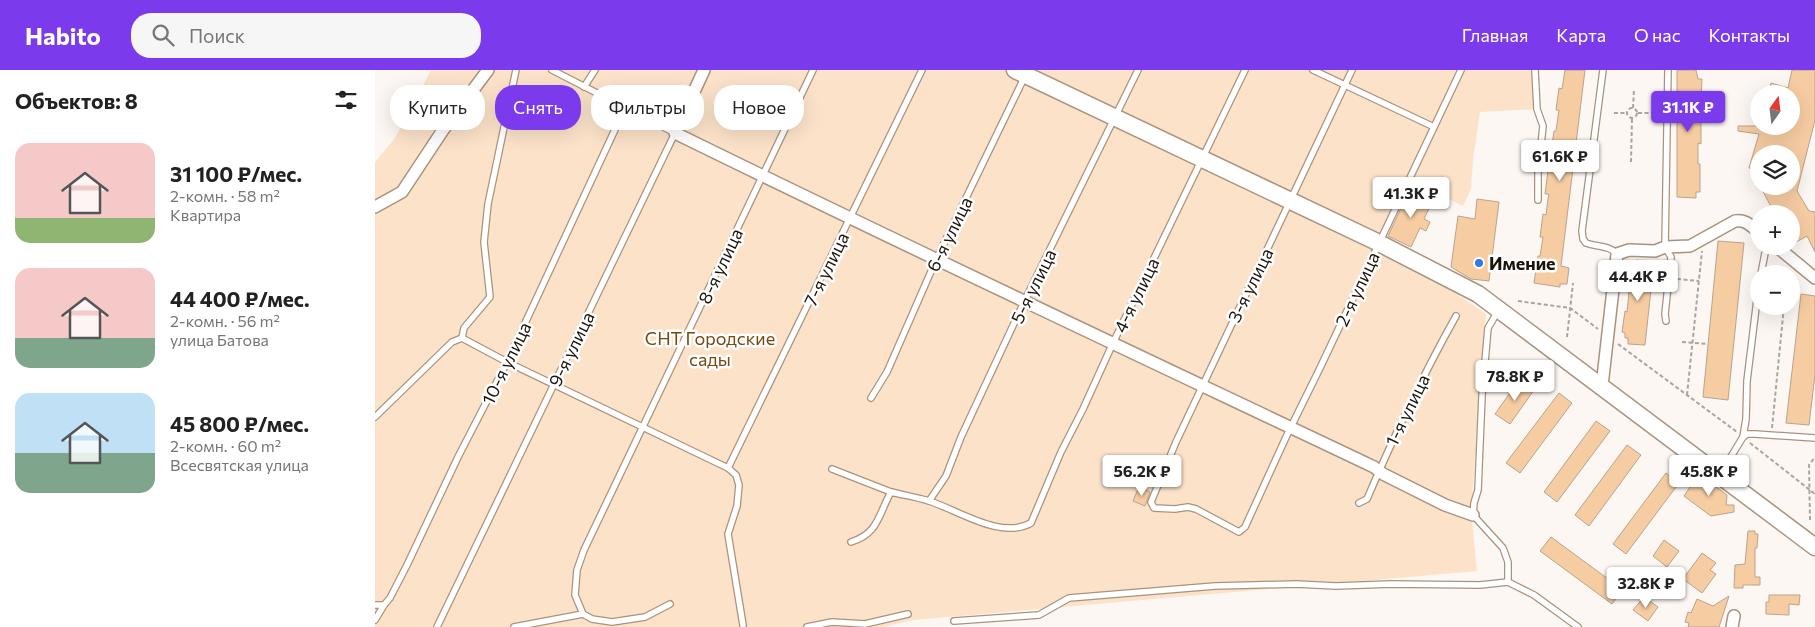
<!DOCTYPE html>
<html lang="ru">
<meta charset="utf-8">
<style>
body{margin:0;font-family:Commissioner,sans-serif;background:#f6f6f6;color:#222;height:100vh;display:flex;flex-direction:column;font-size:19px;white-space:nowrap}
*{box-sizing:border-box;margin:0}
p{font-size:16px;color:#767676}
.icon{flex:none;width:28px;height:28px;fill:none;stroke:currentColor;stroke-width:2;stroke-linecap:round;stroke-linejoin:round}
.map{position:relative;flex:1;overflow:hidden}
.sheet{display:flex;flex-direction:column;background:#fff;width:375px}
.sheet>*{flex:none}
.top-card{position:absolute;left:15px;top:15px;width:475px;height:45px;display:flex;gap:10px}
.needle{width:32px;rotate:14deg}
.tools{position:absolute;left:1375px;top:15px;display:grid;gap:10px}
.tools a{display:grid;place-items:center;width:50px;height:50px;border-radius:50%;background:#fff;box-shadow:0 5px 20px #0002;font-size:25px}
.price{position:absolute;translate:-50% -42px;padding:0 11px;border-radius:5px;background:#fff;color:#222;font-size:16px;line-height:32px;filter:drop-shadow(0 1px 2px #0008)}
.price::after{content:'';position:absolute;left:50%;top:30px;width:15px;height:11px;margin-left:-8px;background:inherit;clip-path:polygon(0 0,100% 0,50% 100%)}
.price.on{background:#7c3aed;color:#fff}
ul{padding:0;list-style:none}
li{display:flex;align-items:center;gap:15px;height:125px;padding:0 15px}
li span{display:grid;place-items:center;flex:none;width:140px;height:100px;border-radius:15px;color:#555}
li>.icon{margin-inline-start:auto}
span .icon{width:60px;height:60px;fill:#fffc;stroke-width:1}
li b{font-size:21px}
h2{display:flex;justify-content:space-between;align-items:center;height:60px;padding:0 15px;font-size:21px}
.pill{padding:0 18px;border-radius:20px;background:#fff;box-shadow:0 5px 20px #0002;font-size:18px;line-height:45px}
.pill.on{background:#7c3aed;color:#fff}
header{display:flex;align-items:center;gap:30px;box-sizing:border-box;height:70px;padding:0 25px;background:#7c3aed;color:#fff}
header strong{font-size:24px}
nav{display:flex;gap:28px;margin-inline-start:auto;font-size:18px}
.search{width:350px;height:45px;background:#f6f6f6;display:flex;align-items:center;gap:12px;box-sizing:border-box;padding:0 18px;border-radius:20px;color:#767676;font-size:19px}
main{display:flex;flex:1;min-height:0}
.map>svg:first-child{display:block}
.green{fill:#fce2c9}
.building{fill:#f6cca2;stroke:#baa38c}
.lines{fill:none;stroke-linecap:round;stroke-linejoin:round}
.lane-casing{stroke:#aa937d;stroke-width:8}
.street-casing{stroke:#aa937d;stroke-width:14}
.secondary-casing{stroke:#aa937d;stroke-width:19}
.path{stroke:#aba59f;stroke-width:2;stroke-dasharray:4 2.5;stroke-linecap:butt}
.lane{stroke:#fff;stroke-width:5.5}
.street{stroke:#fff;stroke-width:11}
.secondary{stroke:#fff;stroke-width:16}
.poi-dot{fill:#2e79e5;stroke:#fff;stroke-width:2}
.labels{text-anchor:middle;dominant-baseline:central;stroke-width:5;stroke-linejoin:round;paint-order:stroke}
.street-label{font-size:18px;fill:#1c140b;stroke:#fff}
.poi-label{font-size:18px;font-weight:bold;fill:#1c140b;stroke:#fff;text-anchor:start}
.park-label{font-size:18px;fill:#754910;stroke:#fff}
</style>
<header>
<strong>Habito</strong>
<div class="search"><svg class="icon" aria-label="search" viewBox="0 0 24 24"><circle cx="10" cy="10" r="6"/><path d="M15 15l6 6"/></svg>Поиск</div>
<nav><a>Главная</a><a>Карта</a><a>О нас</a><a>Контакты</a></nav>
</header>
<main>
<section class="sheet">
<h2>Объектов: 8<svg class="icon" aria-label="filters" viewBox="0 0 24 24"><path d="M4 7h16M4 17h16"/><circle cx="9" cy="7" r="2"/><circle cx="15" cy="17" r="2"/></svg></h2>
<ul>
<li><span style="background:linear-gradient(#f6c9c9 75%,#8fb573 0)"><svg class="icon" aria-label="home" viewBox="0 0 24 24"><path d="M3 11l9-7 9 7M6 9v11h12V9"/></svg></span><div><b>31 100 ₽/мес.</b><p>2-комн. · 58 m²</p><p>Квартира</p></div></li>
<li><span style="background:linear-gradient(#f6c9c9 70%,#7fa58c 0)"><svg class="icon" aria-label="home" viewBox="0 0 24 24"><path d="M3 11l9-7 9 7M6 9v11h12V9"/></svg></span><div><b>44 400 ₽/мес.</b><p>2-комн. · 56 m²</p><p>улица Батова</p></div></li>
<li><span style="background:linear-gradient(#bfe0f5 60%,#7fa58c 0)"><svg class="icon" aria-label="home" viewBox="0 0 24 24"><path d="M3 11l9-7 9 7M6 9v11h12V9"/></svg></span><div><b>45 800 ₽/мес.</b><p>2-комн. · 60 m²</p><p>Всесвятская улица</p></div></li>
</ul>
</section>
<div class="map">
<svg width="1440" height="557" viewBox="0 0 1440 557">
<rect width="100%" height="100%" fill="#fcf7f2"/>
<path class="green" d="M56,0H1160L1162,39L1105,42L1098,90L1096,119L1088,136L1037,111L1002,180L1061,210L1111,244L1096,441L1102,501L538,550L509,557H0V92L20,68Z"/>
<g class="building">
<path d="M1190,0H1210L1186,196L1194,198L1192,214H1185V217L1159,213L1163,186H1165L1168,167H1165L1168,144L1171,145L1173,129L1174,124H1170L1173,101L1176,102L1179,82H1176L1179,61H1181L1184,40H1181L1184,18L1187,19Z"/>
<path d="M1302,0H1321L1323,9H1327L1326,31H1323V51H1326V74L1323,73V94H1325V122H1321V128L1302,127Z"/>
<path d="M1417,0H1440V50L1422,121L1434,141L1440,142V182L1432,166L1416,175V144H1400L1385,116H1416V84H1384V101L1374,98L1384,64L1363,61V56H1416V24H1393L1396,13L1413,18Z"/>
<path d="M1034,121L1057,132L1049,149L1055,152L1051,161L1045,158L1036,177L1013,166Z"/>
<path d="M1102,129L1124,132L1114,211L1096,209L1076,197L1083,146L1100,149Z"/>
<path d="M1343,171L1369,173L1353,330L1328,327Z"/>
<path d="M1261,190L1279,192L1270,275L1253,274V268H1250V263L1247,262L1250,241L1252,242L1254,222L1252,221L1254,200H1257V195H1260Z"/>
<path d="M1426,224L1440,226V305L1434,355L1411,353Z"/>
<path d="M1144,310L1159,320L1135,354L1120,344Z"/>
<path d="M1184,323L1197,333L1145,403L1131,393Z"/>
<path d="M1221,351L1235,361L1182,432L1169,422Z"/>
<path d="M1252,375L1266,385L1214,456L1200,445Z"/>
<path d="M1291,403L1304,413L1251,484L1238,474Z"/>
<path d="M1324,404L1352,425L1351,435H1359V442L1336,446L1309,426Z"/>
<path d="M764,417L775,422L770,436L758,431Z"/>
<path d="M1373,461H1380V464H1383L1382,478H1380V507H1385V515H1368V518H1359L1360,495L1370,494Z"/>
<path d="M1176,467L1248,520L1237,534L1165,481Z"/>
<path d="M1289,470L1304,481L1292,497L1278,486Z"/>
<path d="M1327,483L1341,493L1335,500L1341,504L1327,523L1308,509Z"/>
<path d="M1394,525H1425L1424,535L1414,534V545L1391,544V532H1394Z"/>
<path d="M1354,526L1344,557H1313L1314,553L1310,552L1313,542L1316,543L1322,529L1338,536Z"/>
<path d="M1269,527L1283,537L1273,551L1258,540Z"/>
</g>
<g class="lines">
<g class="lane-casing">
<g id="lane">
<path d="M938,0L1059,57"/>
<path d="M977,0L801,372L776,432L779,438L800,439L813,437L821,439L864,462L870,457L912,365L945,298L1086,0"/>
<path d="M1160,0L1162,39L1168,56L1163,104V130"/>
<path d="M1228,0L1207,161L1208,169L1211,173C1222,177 1234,175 1242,184"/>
<path d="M209,17L220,0"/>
<path d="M1386,204L1390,183L1396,176"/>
<path d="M1123,241L1113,258L1107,326L1103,420L1099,433L1098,445L1128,478L1133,492V512L1159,525L1203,557"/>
<path d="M1291,251L1290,244L1296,187L1290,177L1293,0"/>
<path d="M87,268L89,258L115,227L109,172L113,134L141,0"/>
<path d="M496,328L512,302L561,190L650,6"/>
<path d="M0,347L77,272L87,268L132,292L353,398L361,405L364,415L362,436L353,464L368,555"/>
<path d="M1368,367L1372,364H1380L1440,368"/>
<path d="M353,398L547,0"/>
<path d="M457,399L516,422"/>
<path d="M1346,403L1368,367L1371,349L1372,311L1384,213"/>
<path d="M554,431L571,406L586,367L649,232L763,0"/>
<path d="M984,433L992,429C1019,366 1048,305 1081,246"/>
<path d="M476,472C504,463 503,445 516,422C528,425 541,427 554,431C583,440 626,470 656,453L686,382L708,339L738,273L870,0"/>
<path d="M295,534L270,547L237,552L217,549L208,544L200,525L202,500L209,480L438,0"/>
<path d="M0,535H9L15,528L32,495L84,385L132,292L250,38"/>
<path d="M0,550L9,535"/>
<path d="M579,551L664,545L694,528L840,516L921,514L961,516L1016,514L1105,515L1133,512"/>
<path d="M62,557L300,63L177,0"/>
<path d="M139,557L208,544"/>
<path d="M432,557L457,552L490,554L533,544"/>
</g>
</g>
<g class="street-casing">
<g id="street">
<path d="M329,0L300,63C532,177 765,286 999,397L1008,404L1070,435L1098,445"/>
<path d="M0,137L27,122L68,60L113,0"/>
<path d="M1401,176L1440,208"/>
<path d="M1227,316L1242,184L1254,180L1280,181L1290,177L1315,176L1360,151C1370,149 1376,156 1384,162"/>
<path d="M1357,557L1359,546"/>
</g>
</g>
<g class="secondary-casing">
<path id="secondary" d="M640,0L1000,171L1103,224L1440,477"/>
</g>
<g class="path">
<circle cx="1257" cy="43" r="5"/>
<path d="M1258,38L1259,20"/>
<path d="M1239,43H1252"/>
<path d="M1263,43H1277"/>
<path d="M1256,92L1257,48"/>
<path d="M1302,209L1324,211"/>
<path d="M1143,231L1195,238L1223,259"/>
<path d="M1192,267L1198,213"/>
<path d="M1307,272L1333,274"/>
<path d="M1243,274L1362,362"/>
<path d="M1312,325L1327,181"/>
<path d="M1397,358L1409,236"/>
<path d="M1375,373L1440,424"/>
<path d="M1435,450L1434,395L1440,387"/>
</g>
<use href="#lane" class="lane"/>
<use href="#street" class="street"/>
<use href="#secondary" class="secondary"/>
</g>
<circle class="poi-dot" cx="1104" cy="193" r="5"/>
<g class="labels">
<g class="street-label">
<text transform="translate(574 164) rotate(-64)">6-я улица</text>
<text transform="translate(345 196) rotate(-65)">8-я улица</text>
<text transform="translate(451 199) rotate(-64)">7-я улица</text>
<text transform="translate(875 215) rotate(-64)">3-я улица</text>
<text transform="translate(658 216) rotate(-64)">5-я улица</text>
<text transform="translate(982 219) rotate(-65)">2-я улица</text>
<text transform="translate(761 225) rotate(-64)">4-я улица</text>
<text transform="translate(196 279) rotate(-64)">9-я улица</text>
<text transform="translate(131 293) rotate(-64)">10-я улица</text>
<text transform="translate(1032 340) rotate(-64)">1-я улица</text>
</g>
<g class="poi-label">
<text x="1114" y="193">Имение</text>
</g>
<g class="park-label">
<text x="335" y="268">СНТ Городские<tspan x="335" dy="21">сады</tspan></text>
</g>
</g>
</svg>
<div class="tools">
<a><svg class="needle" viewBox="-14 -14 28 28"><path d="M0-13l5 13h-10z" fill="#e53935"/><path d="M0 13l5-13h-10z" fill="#767676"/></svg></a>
<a><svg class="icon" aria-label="layers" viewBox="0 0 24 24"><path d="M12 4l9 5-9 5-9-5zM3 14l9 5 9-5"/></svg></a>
<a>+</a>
<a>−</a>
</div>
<b class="price on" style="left:1313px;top:63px">31.1K ₽</b>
<b class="price" style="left:1185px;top:112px">61.6K ₽</b>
<b class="price" style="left:1036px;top:149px">41.3K ₽</b>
<b class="price" style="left:1263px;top:232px">44.4K ₽</b>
<b class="price" style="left:1140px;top:332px">78.8K ₽</b>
<b class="price" style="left:767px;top:427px">56.2K ₽</b>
<b class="price" style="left:1334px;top:427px">45.8K ₽</b>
<b class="price" style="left:1271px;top:539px">32.8K ₽</b>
<div class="top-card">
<a class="pill">Купить</a>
<a class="pill on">Снять</a>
<a class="pill">Фильтры</a>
<a class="pill">Новое</a>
</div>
</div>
</main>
